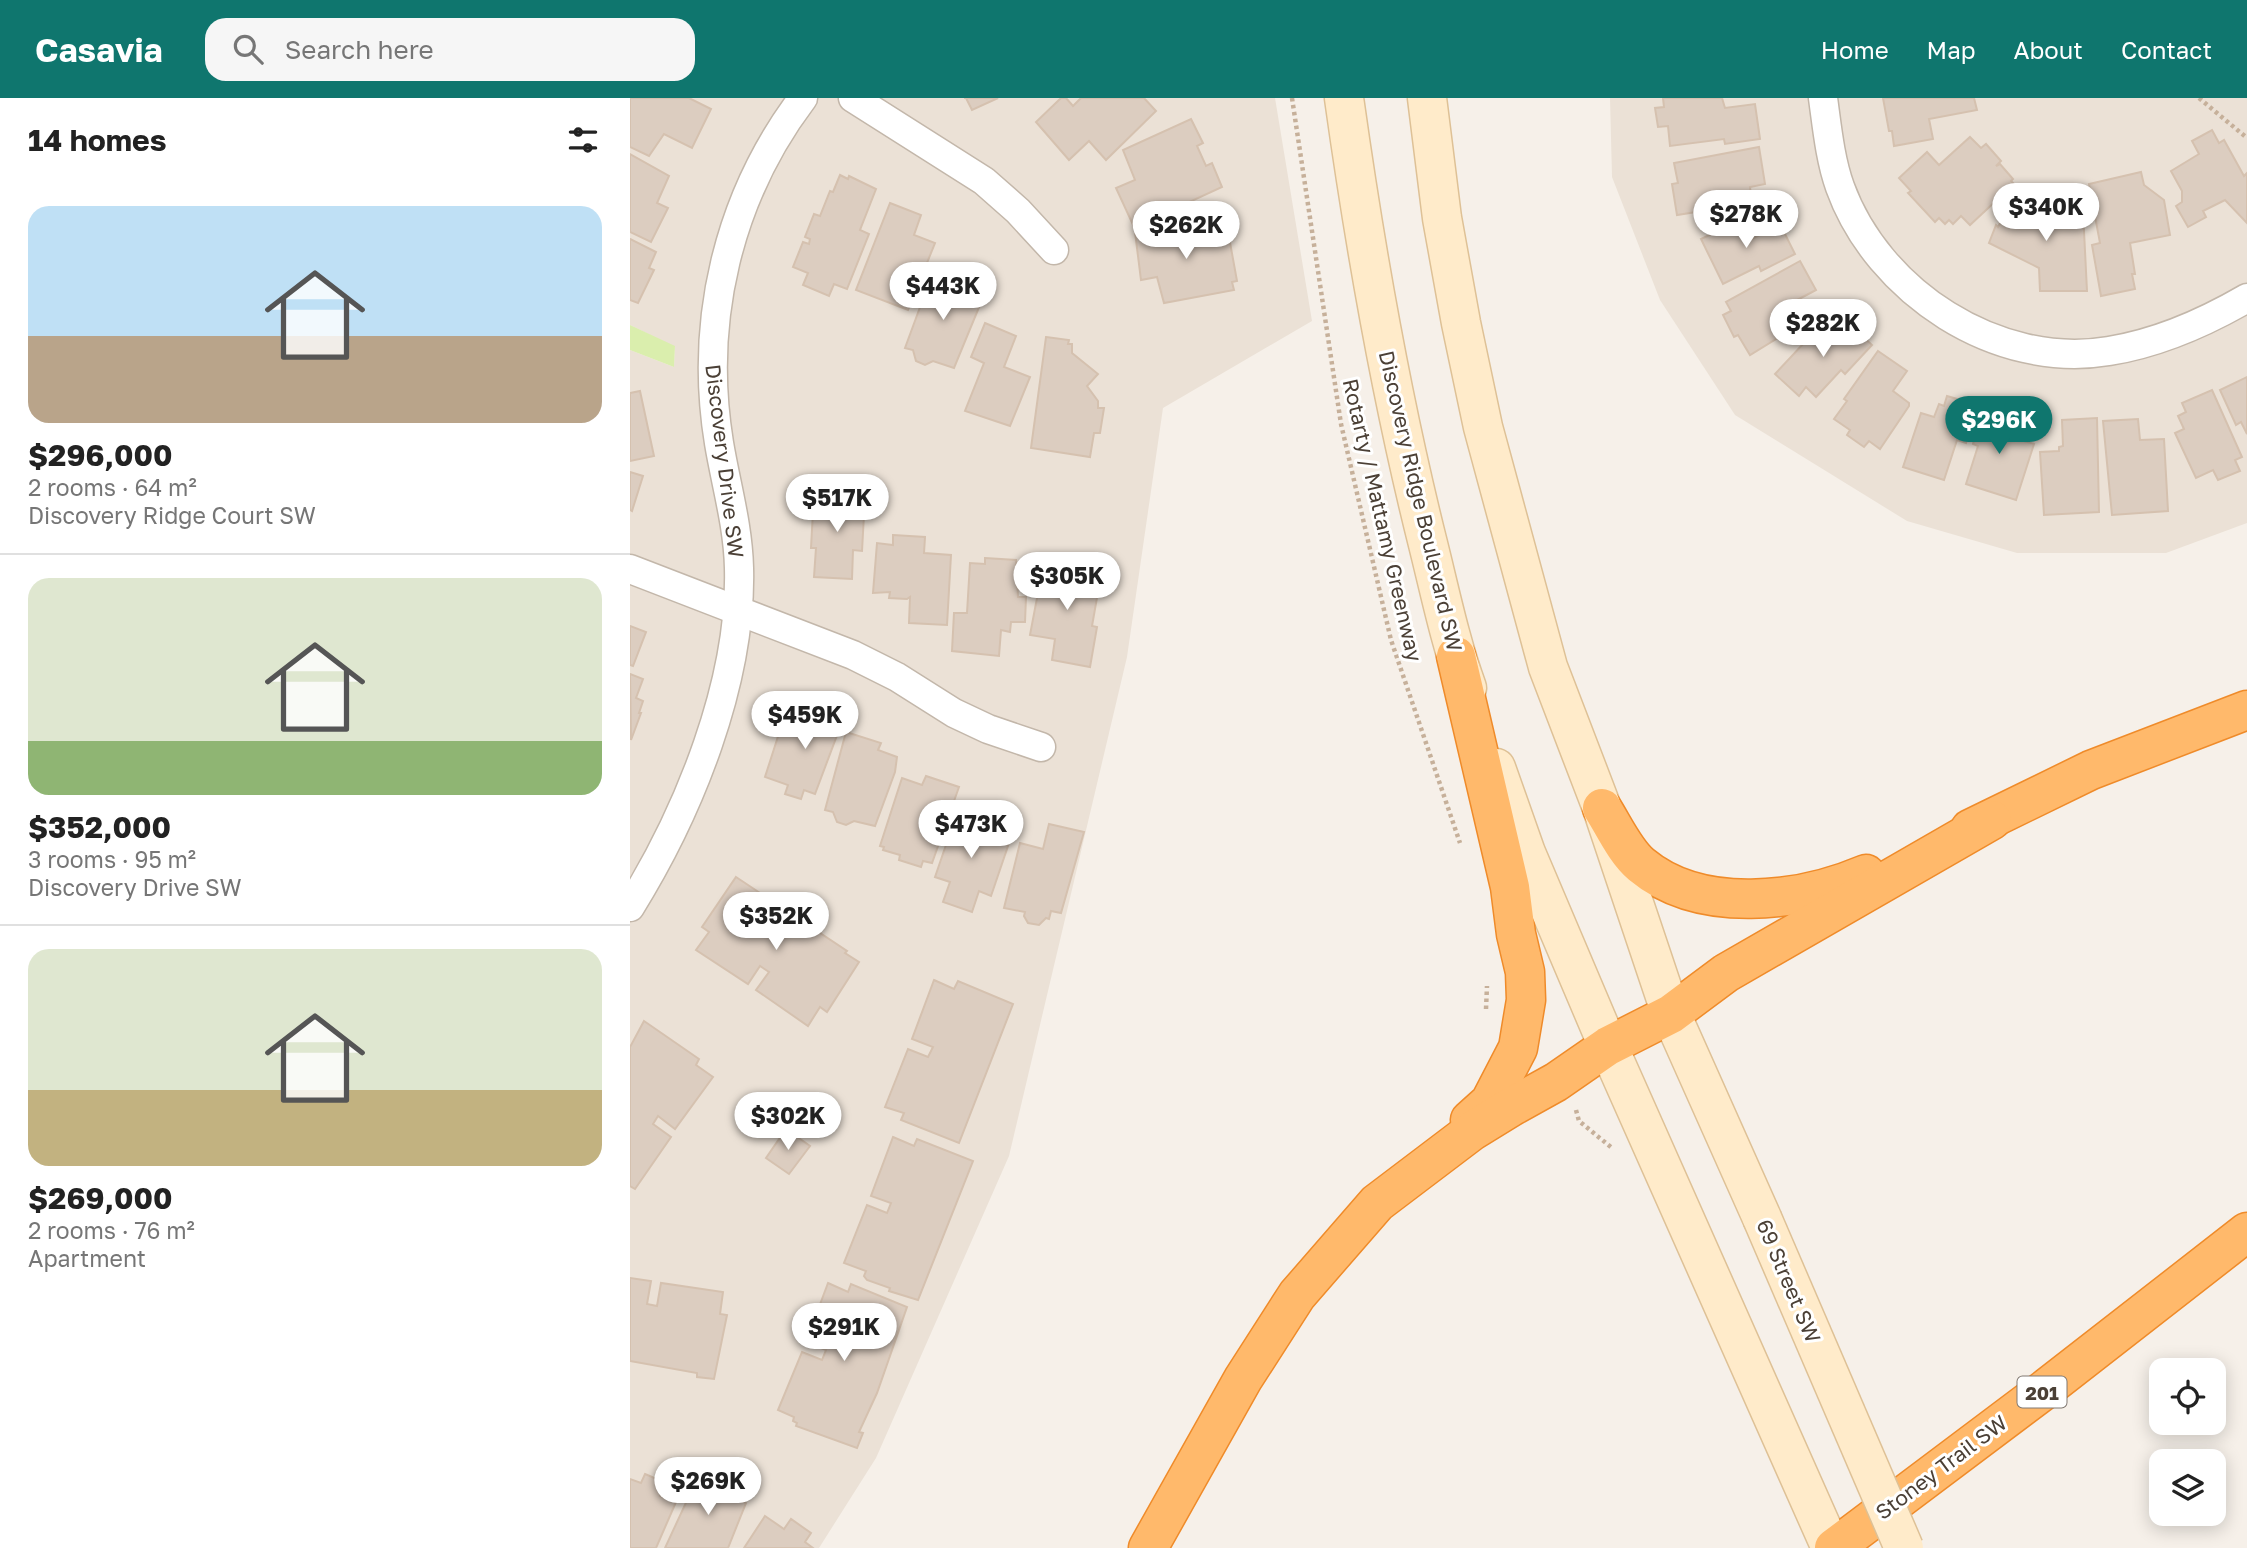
<!DOCTYPE html>
<meta charset="utf-8">
<style>
body{margin:0;font-family:"Golos Text",sans-serif;background:#f6f6f6;color:#222;height:100vh;display:flex;flex-direction:column;font-size:26px;white-space:nowrap}
*{box-sizing:border-box;margin:0}
p{font-size:23px;color:#767676}
.icon{flex:none;width:38px;height:38px;fill:none;stroke:currentColor;stroke-width:2;stroke-linecap:round;stroke-linejoin:round}
.map{position:relative;flex:1;overflow:hidden}
.drawer{display:flex;flex-direction:column;background:#fff;width:630px}
.drawer>*{flex:none}
.buttons{position:absolute;left:1519px;top:1260px;display:grid;gap:14px}
.buttons a{display:grid;place-items:center;width:77px;height:77px;border-radius:14px;background:#fff;box-shadow:0 4px 18px #0003;font-size:35px}
.price{position:absolute;translate:-50% -60px;padding:0 16px;border-radius:24px;background:#fff;color:#222;font-size:23px;line-height:46px;filter:drop-shadow(0 2px 4px #0008)}
.price::after{content:'';position:absolute;left:50%;top:42px;width:21px;height:16px;margin-left:-10px;background:inherit;clip-path:polygon(0 0,100% 0,50% 100%)}
.price.active{background:#0f766e;color:#fff}
ul{padding:0;list-style:none}
li{display:grid;align-content:center;gap:14px;height:371px;padding:0 28px}
li+li{border-top:2px solid #e0e0e0}
li span{display:grid;place-items:center;height:217px;border-radius:21px;color:#555}
li>.icon{margin-inline-start:auto}
span .icon{width:126px;height:126px;fill:#fffc;stroke-width:1}
li b{font-size:30px}
h2{display:flex;justify-content:space-between;align-items:center;height:84px;padding:0 28px;font-size:30px}
header{display:flex;align-items:center;gap:42px;box-sizing:border-box;height:98px;padding:0 35px;background:#0f766e;color:#fff}
header strong{font-size:33px}
nav{display:flex;gap:38px;margin-inline-start:auto;font-size:24px}
.search{width:490px;height:63px;background:#f6f6f6;display:flex;align-items:center;gap:18px;box-sizing:border-box;padding:0 24px;border-radius:21px;color:#767676;font-size:26px}
main{display:flex;flex:1;min-height:0}
.map>svg:first-child{display:block}
.residential{fill:#ebe1d6}
.green{fill:#daeead}
.building{fill:#dccdc0;stroke:#d5c1af;stroke-width:2}
.lines{fill:none;stroke-linecap:round;stroke-linejoin:round}
.street-casing{stroke:#c3b7aa;stroke-width:31}
.secondary-casing{stroke:#dec196;stroke-width:41}
.highway-casing{stroke:#ef8b2a;stroke-width:41}
.path{stroke:#c6b09a;stroke-width:4.5;stroke-dasharray:3.5 3.5;stroke-linecap:butt}
.street{stroke:#fff;stroke-width:28}
.secondary{stroke:#ffebca;stroke-width:38}
.highway{stroke:#ffb96b;stroke-width:38}
.secondary-bridge-casing{stroke:#dec196;stroke-width:41;stroke-linecap:butt}
.secondary-bridge{stroke:#ffebca;stroke-width:38}
.labels{text-anchor:middle;dominant-baseline:central;stroke-width:6;stroke-linejoin:round;paint-order:stroke}
.shield{fill:#fff;stroke:#817972;stroke-width:2}
.shield-label{font-size:19px;font-weight:bold;fill:#4b4036}
.street-label{font-size:21px;fill:#4b4036;stroke:#fff}
</style>
<header>
<strong>Casavia</strong>
<div class="search"><svg class="icon" aria-label="search" viewBox="0 0 24 24"><circle cx="10" cy="10" r="6"/><path d="M15 15l6 6"/></svg>Search here</div>
<nav><a>Home</a><a>Map</a><a>About</a><a>Contact</a></nav>
</header>
<main>
<section class="drawer">
<h2>14 homes<svg class="icon" aria-label="filters" viewBox="0 0 24 24"><path d="M4 7h16M4 17h16"/><circle cx="9" cy="7" r="2"/><circle cx="15" cy="17" r="2"/></svg></h2>
<ul>
<li><span style="background:linear-gradient(#bfe0f5 60%,#b9a48a 0)"><svg class="icon" aria-label="home" viewBox="0 0 24 24"><path d="M3 11l9-7 9 7M6 9v11h12V9"/></svg></span><div><b>$296,000</b><p>2 rooms · 64 m²</p><p>Discovery Ridge Court SW</p></div></li>
<li><span style="background:linear-gradient(#dfe7d0 75%,#8fb573 0)"><svg class="icon" aria-label="home" viewBox="0 0 24 24"><path d="M3 11l9-7 9 7M6 9v11h12V9"/></svg></span><div><b>$352,000</b><p>3 rooms · 95 m²</p><p>Discovery Drive SW</p></div></li>
<li><span style="background:linear-gradient(#dfe7d0 65%,#c2b280 0)"><svg class="icon" aria-label="home" viewBox="0 0 24 24"><path d="M3 11l9-7 9 7M6 9v11h12V9"/></svg></span><div><b>$269,000</b><p>2 rooms · 76 m²</p><p>Apartment</p></div></li>
</ul>
</section>
<div class="map">
<svg width="1617" height="1450" viewBox="0 0 1617 1450">
<rect width="100%" height="100%" fill="#f6f0e9"/>
<g class="residential">
<path d="M0,0H645L682,223L533,310L497,559L379,1058L246,1360L189,1450H0V252L44,269L45,249L0,227Z"/>
<path d="M980,0H1617V425L1536,455H1387L1277,423L1105,317L1030,202L982,79Z"/>
</g>
<path class="green" d="M0,227L45,248L44,269L0,252Z"/>
<g class="building">
<path d="M0,0H59L81,11L62,50L34,36L19,58L0,49Z"/>
<path d="M334,0H368L342,12L336,0Z"/>
<path d="M431,0H436L443,8L451,0H514L526,13L476,62L459,43L439,62L406,24Z"/>
<path d="M1033,0H1092L1095,10L1125,6L1130,41L1095,46L1094,41L1040,48L1038,28L1028,29L1025,10L1034,9Z"/>
<path d="M1253,0H1344L1347,12L1299,21L1303,41L1264,48L1262,33H1259Z"/>
<path d="M561,21L573,45L567,48L576,68L582,65L592,89L557,105L559,107L504,129L486,90L505,82L493,52Z"/>
<path d="M1582,32L1589,45L1594,42L1614,78L1617,75V125L1595,102L1573,113L1576,119L1558,129L1546,108L1552,104V93L1541,73L1569,56L1562,43Z"/>
<path d="M1340,39L1351,50L1356,46L1371,63L1366,68L1370,66L1383,81L1381,83L1384,86L1340,127L1331,118L1323,126L1319,122L1315,126L1309,120L1305,124L1278,95L1281,93L1269,80L1297,54L1309,67Z"/>
<path d="M1129,49L1135,86L1120,89L1122,105L1047,117L1042,86L1048,85L1044,65Z"/>
<path d="M0,56L39,78L27,105L38,110L21,144L0,134Z"/>
<path d="M1511,74L1514,87L1534,102L1540,137L1500,145L1505,176H1502L1505,191L1471,198L1462,147L1470,145L1459,86Z"/>
<path d="M210,77L218,81L219,78L246,91L230,132L239,136L217,191L204,186L199,198L173,187L178,175L163,169L173,144L179,146L180,141L175,139L184,116L190,118L200,93L203,94Z"/>
<path d="M1398,92L1408,98L1409,109L1429,118L1431,114L1453,113L1457,193H1410L1409,170L1359,145L1366,127L1368,129L1374,118L1377,119L1390,95Z"/>
<path d="M260,105L291,117L284,137L305,145L278,212L226,192Z"/>
<path d="M1113,121L1122,141L1150,126L1165,156L1131,173L1129,168L1093,186L1071,141Z"/>
<path d="M572,122L576,143L599,139L607,183L602,184L604,192L534,205L527,179L511,182L505,134Z"/>
<path d="M0,141L26,154L19,170L24,172L8,205L0,202Z"/>
<path d="M1170,163L1186,192L1167,202L1177,222L1120,257L1108,237L1104,239L1093,217L1101,213L1096,204Z"/>
<path d="M303,174L336,187L333,195L352,202L324,270L303,263L295,267L286,263L283,252L275,250Z"/>
<path d="M1217,224L1242,247L1215,276L1211,272L1186,299L1176,289L1169,298L1145,276L1190,228L1203,239Z"/>
<path d="M355,225L386,238L374,269L400,279L380,328L335,313L354,265L341,259Z"/>
<path d="M416,239L439,242L438,246H442V255L468,276L457,288L468,303V310H474L470,335H464L460,359L401,350Z"/>
<path d="M1248,253L1277,273L1263,293L1279,305V308L1250,351L1239,343L1234,349L1217,337L1220,332L1204,321L1217,303L1214,301Z"/>
<path d="M1617,279V336L1611,324L1606,327L1590,292Z"/>
<path d="M1582,292L1612,359L1605,362L1610,373L1588,382L1583,372L1566,380L1545,335L1554,331L1548,318L1556,314L1552,305Z"/>
<path d="M10,293L24,358L0,363V295Z"/>
<path d="M1317,298L1348,307L1336,345L1327,342L1314,382L1273,369L1291,315L1304,319L1309,306L1314,308Z"/>
<path d="M1354,309L1388,320L1381,339L1404,346L1386,402L1336,386L1348,348L1343,346Z"/>
<path d="M1467,320L1469,414L1414,417L1410,354L1429,353V349L1433,348L1432,322Z"/>
<path d="M1508,321L1510,342L1534,341L1538,413L1482,417L1473,323Z"/>
<path d="M0,374L13,378L2,413L0,412Z"/>
<path d="M184,395L235,398L232,453L223,452L222,481L184,479L186,450H181Z"/>
<path d="M263,437L295,439L294,455L321,457L317,527L279,525L280,499L277,501L259,500L260,494L243,495L247,445L263,447Z"/>
<path d="M355,460L386,462L388,499H396L395,524H381L380,534L371,532L369,558L322,553L324,515H337L340,465L355,466Z"/>
<path d="M414,463L471,477L462,528L467,529L460,569L422,562L425,541L400,537Z"/>
<path d="M0,528L16,534L3,568L0,567Z"/>
<path d="M0,576L13,581L6,600L13,603L9,615H11L1,642Z"/>
<path d="M182,605L215,616L185,696L174,692L171,701L155,696L158,687L135,679L152,626L172,633Z"/>
<path d="M216,634L251,645L248,652L267,659L265,674L245,728L224,723L216,727L207,724L203,714L195,712Z"/>
<path d="M296,678L329,689L302,765L293,763L291,769L269,762L270,757L253,752L254,749L250,748L272,680L292,687Z"/>
<path d="M329,709L363,720L357,737L379,745L361,798L349,793L342,814L313,804L320,784L305,779Z"/>
<path d="M419,726L454,734L431,815L421,813L419,821L416,820L409,827L398,825L394,818L395,814L374,810L390,745L413,751Z"/>
<path d="M106,779L217,853L215,855L229,864L197,914L190,909L178,928L126,892L139,874L130,868L118,886L66,852L79,834L72,829Z"/>
<path d="M304,882L324,891L328,883L383,906L329,1045L271,1022L274,1015L255,1009L278,951L298,959L303,949L282,941Z"/>
<path d="M14,923L69,961L66,967L83,979L45,1031L28,1018L23,1026L41,1039L5,1091L0,1088V949Z"/>
<path d="M156,1031L180,1048L159,1076L136,1060Z"/>
<path d="M263,1039L284,1048L287,1041L343,1063L288,1202L259,1193L260,1190L237,1182L234,1178L236,1173L214,1165L237,1107L257,1115L261,1105L241,1098Z"/>
<path d="M0,1180L21,1183L17,1206L27,1208L31,1185L93,1194L90,1216L97,1217L84,1281L67,1279V1275L0,1263Z"/>
<path d="M198,1185L218,1194L221,1186L277,1209L247,1295L229,1334L233,1335L227,1350L166,1328L167,1325L163,1323L164,1319L148,1312L172,1254L192,1262L196,1252L176,1244Z"/>
<path d="M15,1376L36,1385L30,1398L46,1404L26,1450H0V1381L11,1385Z"/>
<path d="M86,1376L107,1385L101,1398L116,1405L98,1450H35L66,1383L80,1389Z"/>
<path d="M135,1418L154,1431L161,1421L181,1435L175,1444L183,1450H114Z"/>
</g>
<g class="lines">
<g class="street-casing">
<g id="street">
<path d="M223,0L354,83L388,113L424,152"/>
<path d="M1193,0C1197,29 1200,61 1210,89C1248,194 1367,272 1479,253C1529,245 1574,225 1617,200"/>
<path d="M0,471L223,557L267,579L324,615L358,631L411,649"/>
<path d="M0,809C59,714 112,584 109,470C108,427 96,387 89,345C69,223 98,99 173,0"/>
</g>
</g>
<g class="secondary-casing">
<g id="secondary">
<path d="M714,0C735,150 761,299 798,446C810,494 820,543 837,590"/>
<path d="M797,0L812,120L831,225L853,329L918,569L972,710L1041,916L1132,1120"/>
<path d="M866,670L896,755L978,948L1201,1450"/>
</g>
</g>
<g class="highway-casing">
<g id="highway">
<path d="M826,558L880,789L886,836L895,874L896,902L888,950L860,1004L840,1022"/>
<path d="M972,710C983,727 995,754 1011,767C1071,817 1170,804 1236,776"/>
<path d="M1340,731L1461,672L1617,612"/>
<path d="M518,1450L613,1281L667,1197L747,1105L842,1033L881,1009L926,984L978,948L1041,916L1096,875L1362,722"/>
<path d="M1204,1450L1418,1289L1617,1134"/>
</g>
</g>
<g class="path">
<path d="M662,0L711,326L761,542L830,745"/>
<path d="M1569,0L1617,40"/>
<path d="M856,911L857,888"/>
<path d="M946,1012L949,1023L982,1050"/>
</g>
<use href="#street" class="street"/>
<use href="#secondary" class="secondary"/>
<use href="#highway" class="highway"/>
<g class="secondary-bridge-casing">
<path id="secondary-bridge" d="M1132,1120L1274,1450"/>
</g>
<use href="#secondary-bridge" class="secondary-bridge"/>
</g>
<g class="labels">
<rect class="shield" x="1387.5" y="1278.5" width="49" height="31" rx="5"/>
<g class="shield-label">
<text x="1412" y="1294">201</text>
</g>
<g class="street-label">
<text transform="translate(95 363) rotate(83)">Discovery Drive SW</text>
<text transform="translate(791 403) rotate(77)">Discovery Ridge Boulevard SW</text>
<text transform="translate(753 422) rotate(77)">Rotarty / Mattamy Greenway</text>
<text transform="translate(1159 1183) rotate(67)">69 Street SW</text>
<text transform="translate(1311 1369) rotate(-37)">Stoney Trail SW</text>
</g>
</g>
</svg>
<div class="buttons">
<a><svg class="icon" aria-label="locate" viewBox="0 0 24 24"><circle cx="12" cy="12" r="6"/><path d="M12 2v4M12 18v4M2 12h4M18 12h4"/></svg></a>
<a><svg class="icon" aria-label="layers" viewBox="0 0 24 24"><path d="M12 4l9 5-9 5-9-5zM3 14l9 5 9-5"/></svg></a>
</div>
<b class="price" style="left:1416px;top:145px">$340K</b>
<b class="price" style="left:1116px;top:152px">$278K</b>
<b class="price" style="left:556px;top:163px">$262K</b>
<b class="price" style="left:313px;top:224px">$443K</b>
<b class="price" style="left:1193px;top:261px">$282K</b>
<b class="price active" style="left:1369px;top:358px">$296K</b>
<b class="price" style="left:207px;top:436px">$517K</b>
<b class="price" style="left:437px;top:514px">$305K</b>
<b class="price" style="left:175px;top:653px">$459K</b>
<b class="price" style="left:341px;top:762px">$473K</b>
<b class="price" style="left:146px;top:854px">$352K</b>
<b class="price" style="left:158px;top:1054px">$302K</b>
<b class="price" style="left:214px;top:1265px">$291K</b>
<b class="price" style="left:78px;top:1419px">$269K</b>
</div>
</main>
